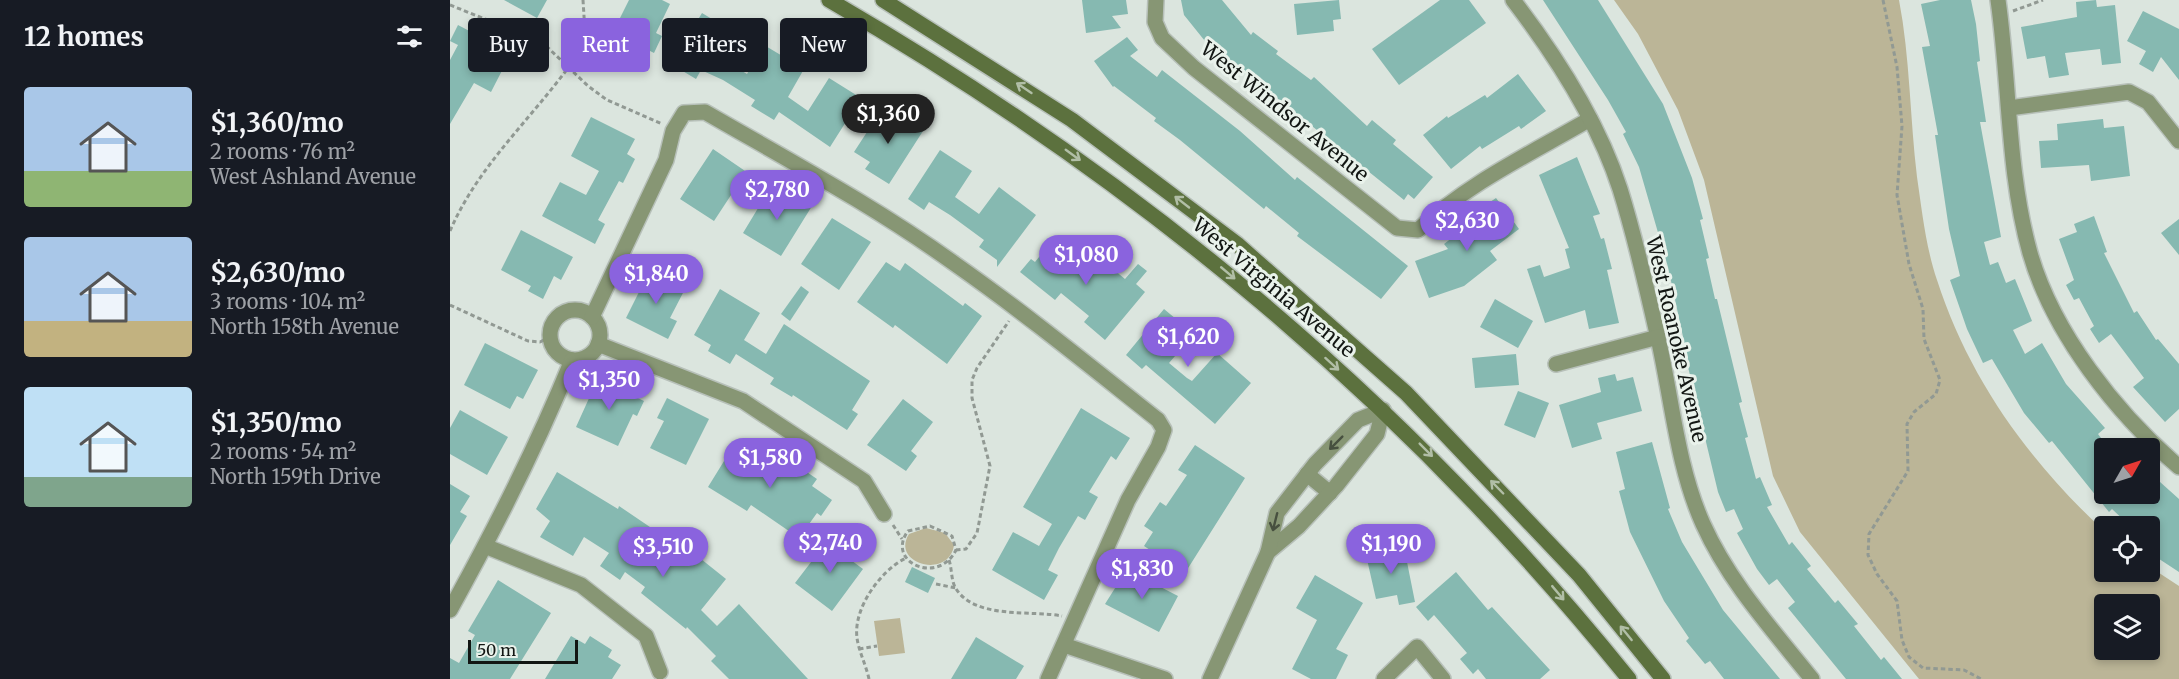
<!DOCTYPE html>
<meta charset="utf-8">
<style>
body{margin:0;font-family:Merriweather,serif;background:#20242c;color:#f1f3f6;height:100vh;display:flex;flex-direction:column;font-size:22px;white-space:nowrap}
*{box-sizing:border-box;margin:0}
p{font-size:20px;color:#9ea1a6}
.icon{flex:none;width:33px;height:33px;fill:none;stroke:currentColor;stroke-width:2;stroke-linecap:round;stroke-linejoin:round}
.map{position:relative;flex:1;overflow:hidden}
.panel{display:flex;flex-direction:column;background:#171b24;width:450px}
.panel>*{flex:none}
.top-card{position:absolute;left:18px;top:18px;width:570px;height:54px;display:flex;gap:12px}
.needle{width:39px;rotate:51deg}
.fabs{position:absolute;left:1644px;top:438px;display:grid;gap:12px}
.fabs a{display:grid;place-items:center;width:66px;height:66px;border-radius:6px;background:#171b24;box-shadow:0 3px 9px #0003;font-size:30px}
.scale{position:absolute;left:18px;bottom:15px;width:110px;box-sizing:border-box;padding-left:6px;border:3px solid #121613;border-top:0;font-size:16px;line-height:21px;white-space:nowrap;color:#121613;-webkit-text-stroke:4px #e9f2eb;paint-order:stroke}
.price{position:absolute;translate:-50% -51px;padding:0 14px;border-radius:21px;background:#8a63de;color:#fff;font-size:20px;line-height:39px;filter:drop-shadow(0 2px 3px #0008)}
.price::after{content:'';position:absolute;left:50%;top:36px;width:18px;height:14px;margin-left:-9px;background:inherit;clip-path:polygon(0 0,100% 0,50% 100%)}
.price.current{background:#222;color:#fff}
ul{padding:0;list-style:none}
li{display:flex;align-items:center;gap:18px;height:150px;padding:0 24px}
li span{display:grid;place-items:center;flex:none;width:168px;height:120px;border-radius:6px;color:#555}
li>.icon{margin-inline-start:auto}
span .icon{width:72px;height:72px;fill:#fffc;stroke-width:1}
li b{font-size:26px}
h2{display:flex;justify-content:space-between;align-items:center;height:72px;padding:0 24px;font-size:26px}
.chip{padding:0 21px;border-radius:6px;background:#171b24;box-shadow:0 3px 9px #0003;font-size:21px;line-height:54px}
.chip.current{background:#8a63de;color:#fff}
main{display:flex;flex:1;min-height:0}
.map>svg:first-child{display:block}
.green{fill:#bbb597;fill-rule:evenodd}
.building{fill:#86b9b1}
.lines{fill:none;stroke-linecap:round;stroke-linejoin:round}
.street-casing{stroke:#b7c0b9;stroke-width:18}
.secondary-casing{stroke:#b7c0b9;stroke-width:18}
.path{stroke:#919993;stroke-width:3;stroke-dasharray:4.5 3;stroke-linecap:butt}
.street{stroke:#879674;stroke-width:15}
.secondary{stroke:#5c713e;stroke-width:15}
.oneway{stroke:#b1bea6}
.oneway2{stroke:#47503f}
.labels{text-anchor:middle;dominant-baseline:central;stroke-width:6;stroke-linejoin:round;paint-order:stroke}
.street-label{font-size:20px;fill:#121613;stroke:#e9f2eb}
</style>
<main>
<section class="panel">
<h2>12 homes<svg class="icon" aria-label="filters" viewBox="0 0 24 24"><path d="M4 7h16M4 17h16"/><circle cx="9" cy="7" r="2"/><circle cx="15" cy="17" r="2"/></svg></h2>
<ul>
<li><span style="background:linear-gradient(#a9c7e8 70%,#8fb573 0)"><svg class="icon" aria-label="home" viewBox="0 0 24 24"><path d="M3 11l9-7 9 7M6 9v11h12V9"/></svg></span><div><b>$1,360/mo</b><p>2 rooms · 76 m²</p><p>West Ashland Avenue</p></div></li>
<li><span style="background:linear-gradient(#a9c7e8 70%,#c2b280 0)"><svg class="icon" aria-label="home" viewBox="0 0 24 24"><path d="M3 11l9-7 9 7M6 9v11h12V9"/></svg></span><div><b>$2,630/mo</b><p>3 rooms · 104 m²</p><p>North 158th Avenue</p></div></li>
<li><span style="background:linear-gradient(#bfe0f5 75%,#7fa58c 0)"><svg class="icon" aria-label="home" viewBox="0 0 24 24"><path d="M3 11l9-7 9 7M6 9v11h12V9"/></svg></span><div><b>$1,350/mo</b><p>2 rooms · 54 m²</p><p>North 159th Drive</p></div></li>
</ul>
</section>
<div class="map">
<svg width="1729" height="679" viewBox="0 0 1729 679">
<rect width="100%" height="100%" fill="#dbe5de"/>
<g class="green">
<path d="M1164,0H1449C1460,57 1460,119 1467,177C1472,211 1476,248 1487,280C1519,379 1579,461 1654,531V572H1700V567L1729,586V679H1469L1350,532L1323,476L1254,180L1228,110L1188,34ZM1654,604H1700V650H1654Z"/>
<path d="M476,528L495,533L504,545C499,580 440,564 459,534Z"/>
<path d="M450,618L455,653L429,656L424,621Z"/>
</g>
<g class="building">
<path d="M54,0H97L87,18Z"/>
<path d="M179,0H212L220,4L206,33L212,36L204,53L163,32Z"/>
<path d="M632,0H676L678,14L662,16L671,28L636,33Z"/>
<path d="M731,0H772L801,35L803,32L828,51L826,54L861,80L864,77L917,126L922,120L946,140L943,144L983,177L964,199L958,194L954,200L837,106L769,54L767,56L734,15Z"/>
<path d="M889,0L891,19L883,20L884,31L847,35L844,4Z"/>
<path d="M990,0H1019L1036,23L949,85L922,49Z"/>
<path d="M1093,0H1148L1213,104L1242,178L1253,219L1250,220L1259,258L1256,259L1265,299H1267L1292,402L1289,403L1298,437L1295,438L1306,479L1310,477L1322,505L1317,507L1339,545L1342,542L1361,566L1357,569L1385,603L1388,600L1408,624L1404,626L1431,660L1434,657L1452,679H1396L1338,608L1345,602L1327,579L1319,585L1307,569L1287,533L1293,529L1284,509L1276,512L1268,492L1233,346H1235L1218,267L1189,167L1173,134L1176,132L1158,100Z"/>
<path d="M1490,0H1521L1526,24L1530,61L1527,62L1536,122H1530L1551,237L1534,242L1540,265L1548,262L1556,283L1565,279L1582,321L1563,330L1575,354L1592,343L1616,384L1655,428L1648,434L1654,442V494H1700V473L1729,499V572L1700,553V526H1680L1662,509L1659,512L1602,441L1599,443L1574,413L1542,359L1533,363L1517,329L1500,280L1510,276L1499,229L1485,135H1488L1472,47L1480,46L1471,4Z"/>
<path d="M1646,0L1647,7L1665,5L1671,63L1652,65L1650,49L1615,53L1619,75L1599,78L1595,56L1577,59L1571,27L1627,17L1626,2Z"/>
<path d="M1693,11L1729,29V80L1711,57L1703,72L1689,64L1696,51L1677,41Z"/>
<path d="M252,13L290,36L275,61L297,74L314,45L354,69L338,97L358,111L379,78L411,98L380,147L329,112L324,120L301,106L305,100L273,80L251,70L246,79L221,64Z"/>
<path d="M8,25L61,53L41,92L24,83L0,124V60L8,45L0,41Z"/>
<path d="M677,37L688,50L680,56L707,77L712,70L790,131L845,180L847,177L958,266L931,299L847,236L849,233L816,206L814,209L730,140L704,121L706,118L664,86L663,87L644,61Z"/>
<path d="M65,51L81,59L74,71L58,63Z"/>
<path d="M1068,74L1096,111L1071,129L1069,126L1032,149L1030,146L1001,169L973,135L997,116L998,118L1035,95L1037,98Z"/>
<path d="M432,109L441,114L442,112L473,131L439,184L415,169L420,162L404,152Z"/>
<path d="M141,117L185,139L177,154L185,159L173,183L169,181L148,220L155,224L145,244L92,216L110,182L136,195L149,171L121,156Z"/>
<path d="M1653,119L1654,128L1674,126L1680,176L1641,181L1639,165L1591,168L1589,141L1608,140L1607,124Z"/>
<path d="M263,149L301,175L290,191L285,189L264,221L230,199Z"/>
<path d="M490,150L522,171L505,197L529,214L549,187L586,215L547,267V260L529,247L534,240L500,215L479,202L474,210L458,199Z"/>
<path d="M1127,157L1150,214L1143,216L1151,239L1154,238L1162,269L1157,270L1169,323L1139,329L1135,310L1095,323L1077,269L1090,265L1094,277L1120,268L1115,249L1119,248L1089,175Z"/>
<path d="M319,190L334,199L339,192L362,206L331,256L293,233Z"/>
<path d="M1046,198L1069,229L1040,251L1047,260L1014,286L979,298L965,261L998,249L994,244L1024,221L1033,211L1031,208Z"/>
<path d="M1644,216L1657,252L1654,253L1684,313L1687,311L1706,340L1708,339L1729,364V409L1715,422L1683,387L1694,378L1661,334L1649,343L1640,329L1644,326L1629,298L1624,300L1616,285L1624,280L1609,239L1627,232L1624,224Z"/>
<path d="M382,218L421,242L389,290L351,264Z"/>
<path d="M1729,219V255L1711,233Z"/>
<path d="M71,230L123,257L111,280L104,276L93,299L78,291L81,286L51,270Z"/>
<path d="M606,236L651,273L658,265L675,279L688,264L697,271L686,284L695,292L655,340L634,322L639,316L611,293L605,300L570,272L581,259L585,262Z"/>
<path d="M436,262L450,271L455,263L513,306L515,303L532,316L497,364L445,325L443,328L407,302Z"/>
<path d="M199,272L235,289L220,318L227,321L218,339L176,318Z"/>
<path d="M351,286L359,292L340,321L331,314Z"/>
<path d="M270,289L310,313L294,340L316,354L334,324L420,381L402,410L408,414L397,430L343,395L342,397L320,384L324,378L286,354L280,364L258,351L261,345L244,335Z"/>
<path d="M1045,299L1083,321L1068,348L1030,327Z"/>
<path d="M714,309L744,334L719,363L737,378L742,381L767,353L801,383L765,424L696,365L692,369L676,355Z"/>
<path d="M35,343L88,370L73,399L67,396L60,409L14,385Z"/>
<path d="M1066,354L1069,385L1025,388L1022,358Z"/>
<path d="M150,374L174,384L171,390L194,401L187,416L183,414L168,446L126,427Z"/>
<path d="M1165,374L1167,381L1183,377L1192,411L1147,423L1152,439L1122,448L1109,405L1151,392L1148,378Z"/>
<path d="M1068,391L1099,403L1085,438L1054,425Z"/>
<path d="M217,398L259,419L236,465L200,448L214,421L207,418Z"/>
<path d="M453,399L483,422L461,451L467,456L456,471L417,445Z"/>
<path d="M631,408L680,438L666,460L661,456L639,492L648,497L635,520L628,516L609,548L598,570L608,575L594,600L542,570L563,532L589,546L602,524L573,507Z"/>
<path d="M10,410L58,437L37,475L0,454V428Z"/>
<path d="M287,440L339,473L345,464L367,479L362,486L382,500L371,516L367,513L349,538L301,505L297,511L258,487Z"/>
<path d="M1202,442L1220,508L1218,509L1232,542L1273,610L1330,679H1274L1260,661L1255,664L1236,641L1239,638L1214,601L1180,532L1169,491L1175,489L1166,452Z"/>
<path d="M745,445L795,478L735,573L694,546L703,532L694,526L710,502L716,506L737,475L728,470Z"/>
<path d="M107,472L168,509L169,506L228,546L231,543L276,579L251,610L267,626L289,604L358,679H279L261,661L266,656L237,627L236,629L191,593L195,587L175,572L170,580L150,566L159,553L134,537L123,556L90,537L100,521L86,509Z"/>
<path d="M0,484L20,496L10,512L17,516L0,545Z"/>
<path d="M381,536L403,552L398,558L413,569L382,611L345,583Z"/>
<path d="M954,547L965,602L949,605L947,595L926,599L916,555Z"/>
<path d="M679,566L695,574L693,578L728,596L709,632L655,604Z"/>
<path d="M462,567L485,578L478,593L455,582Z"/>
<path d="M1006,572L1038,610L1042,607L1100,670L1090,679H1036L1028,669L1023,674L1010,659L1017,653L984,615L978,621L966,607Z"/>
<path d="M865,575L913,603L886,649L898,655L886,679H861L842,669L867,620L846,608Z"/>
<path d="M48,580L101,613L60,679H0V658L9,663L25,635L18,631Z"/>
<path d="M121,636L135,644L140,636L162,650L158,657L171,665L162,679H95Z"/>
<path d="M526,637L574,666L566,679H501Z"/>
</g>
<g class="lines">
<g class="street-casing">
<g id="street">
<path d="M706,0L705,22L712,38L744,68L947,228L968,230C1018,183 1080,154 1140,119"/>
<path d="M1063,0C1106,56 1148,121 1170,189C1185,237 1197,289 1208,338C1222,399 1227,466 1253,524C1279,582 1322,629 1362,679"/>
<path d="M1548,0C1560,84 1557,171 1580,253C1603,333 1666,413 1729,467"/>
<path d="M1559,108L1679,92L1698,102L1729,141"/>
<circle cx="125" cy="335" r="25"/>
<path d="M142,317L216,160L223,131L234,113L255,112C340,161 426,207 505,264C575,313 641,367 708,420L714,430L708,447L678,500L598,679"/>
<path d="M148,344L293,401L414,481L434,514"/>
<path d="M1106,364L1208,337"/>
<path d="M857,474L880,493"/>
<path d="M35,546L131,585L196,636L210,672"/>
<path d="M818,552L849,526L886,486L927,434L933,410"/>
<path d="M0,610C45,529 87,446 122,360"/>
<path d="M614,645L715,679"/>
<path d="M760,679L818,552L827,513L865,464L908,420L933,410"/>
<path d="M934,679L967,647L993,679"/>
</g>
</g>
<g class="secondary-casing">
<g id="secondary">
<path d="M379,0C689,179 954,400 1179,679"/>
<path d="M433,0L622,120L787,244L956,393L1129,575L1213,679"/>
</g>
</g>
<g class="path">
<path d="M1433,0L1447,67L1452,126L1447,195L1459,264L1473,309L1474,339L1490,380L1486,394L1464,412L1457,424L1458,471L1419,534L1418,555L1427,574L1447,601L1452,640L1459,657L1473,668L1514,670L1531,679"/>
<path d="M0,5L92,42L138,86L157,100L212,124"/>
<path d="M1563,11L1593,0"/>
<path d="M0,231C29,163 87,114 128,54L135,32L133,0"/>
<path d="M0,305L78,341L90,342L100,337"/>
<path d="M443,525L452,539"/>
<path d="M480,526L502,536L506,550C488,586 435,562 458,531Z"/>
<path d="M506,550L516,549L527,533L540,466L522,398V380L527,368L559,321"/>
<path d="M499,560C502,569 501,579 505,587C523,620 582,610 612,616"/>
<path d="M486,584L506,588"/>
<path d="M409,649L427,646"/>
<path d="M419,679C416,665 409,652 407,638C403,608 431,570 456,558"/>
</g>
<use href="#street" class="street"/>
<use href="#secondary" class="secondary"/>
</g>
<defs><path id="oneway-shaft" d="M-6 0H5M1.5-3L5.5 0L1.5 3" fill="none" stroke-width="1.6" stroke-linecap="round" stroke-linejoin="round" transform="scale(1.5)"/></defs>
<g class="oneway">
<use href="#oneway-shaft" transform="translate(574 88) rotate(-146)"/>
<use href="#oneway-shaft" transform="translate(623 155) rotate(36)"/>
<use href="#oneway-shaft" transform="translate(732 202) rotate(-142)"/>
<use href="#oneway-shaft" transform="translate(778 273) rotate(40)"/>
<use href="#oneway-shaft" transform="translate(882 364) rotate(42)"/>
<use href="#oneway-shaft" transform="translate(976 450) rotate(45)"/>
<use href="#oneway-shaft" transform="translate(1047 487) rotate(-134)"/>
<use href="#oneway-shaft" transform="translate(1108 593) rotate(50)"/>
<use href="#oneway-shaft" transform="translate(1176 633) rotate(-129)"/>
</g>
<g class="oneway2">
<use href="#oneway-shaft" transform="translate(886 443) rotate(135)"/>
<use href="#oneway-shaft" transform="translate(825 522) rotate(104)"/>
</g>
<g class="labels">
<g class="street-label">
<text transform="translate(835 111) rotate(39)">West Windsor Avenue</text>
<text transform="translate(824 287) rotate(40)">West Virginia Avenue</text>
<text transform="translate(1227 339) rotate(77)">West Roanoke Avenue</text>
</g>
</g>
</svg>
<div class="fabs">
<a><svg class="needle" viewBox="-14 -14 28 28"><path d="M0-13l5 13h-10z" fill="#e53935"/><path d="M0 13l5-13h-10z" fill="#9ea1a6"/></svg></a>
<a><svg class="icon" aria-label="locate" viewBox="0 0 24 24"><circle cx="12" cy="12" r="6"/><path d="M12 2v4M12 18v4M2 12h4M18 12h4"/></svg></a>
<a><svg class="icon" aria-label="layers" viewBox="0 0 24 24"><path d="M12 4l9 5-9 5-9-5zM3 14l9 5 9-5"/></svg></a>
</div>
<div class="scale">50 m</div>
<b class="price current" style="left:438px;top:145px">$1,360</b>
<b class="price" style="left:327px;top:221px">$2,780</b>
<b class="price" style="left:1017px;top:252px">$2,630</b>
<b class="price" style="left:636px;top:286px">$1,080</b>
<b class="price" style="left:206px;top:305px">$1,840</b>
<b class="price" style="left:738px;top:368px">$1,620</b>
<b class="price" style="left:159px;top:411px">$1,350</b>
<b class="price" style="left:320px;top:489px">$1,580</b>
<b class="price" style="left:380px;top:574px">$2,740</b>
<b class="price" style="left:941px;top:575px">$1,190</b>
<b class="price" style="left:213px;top:578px">$3,510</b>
<b class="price" style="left:692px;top:600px">$1,830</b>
<div class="top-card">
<a class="chip">Buy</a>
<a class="chip current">Rent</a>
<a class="chip">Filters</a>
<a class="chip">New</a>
</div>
</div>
</main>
